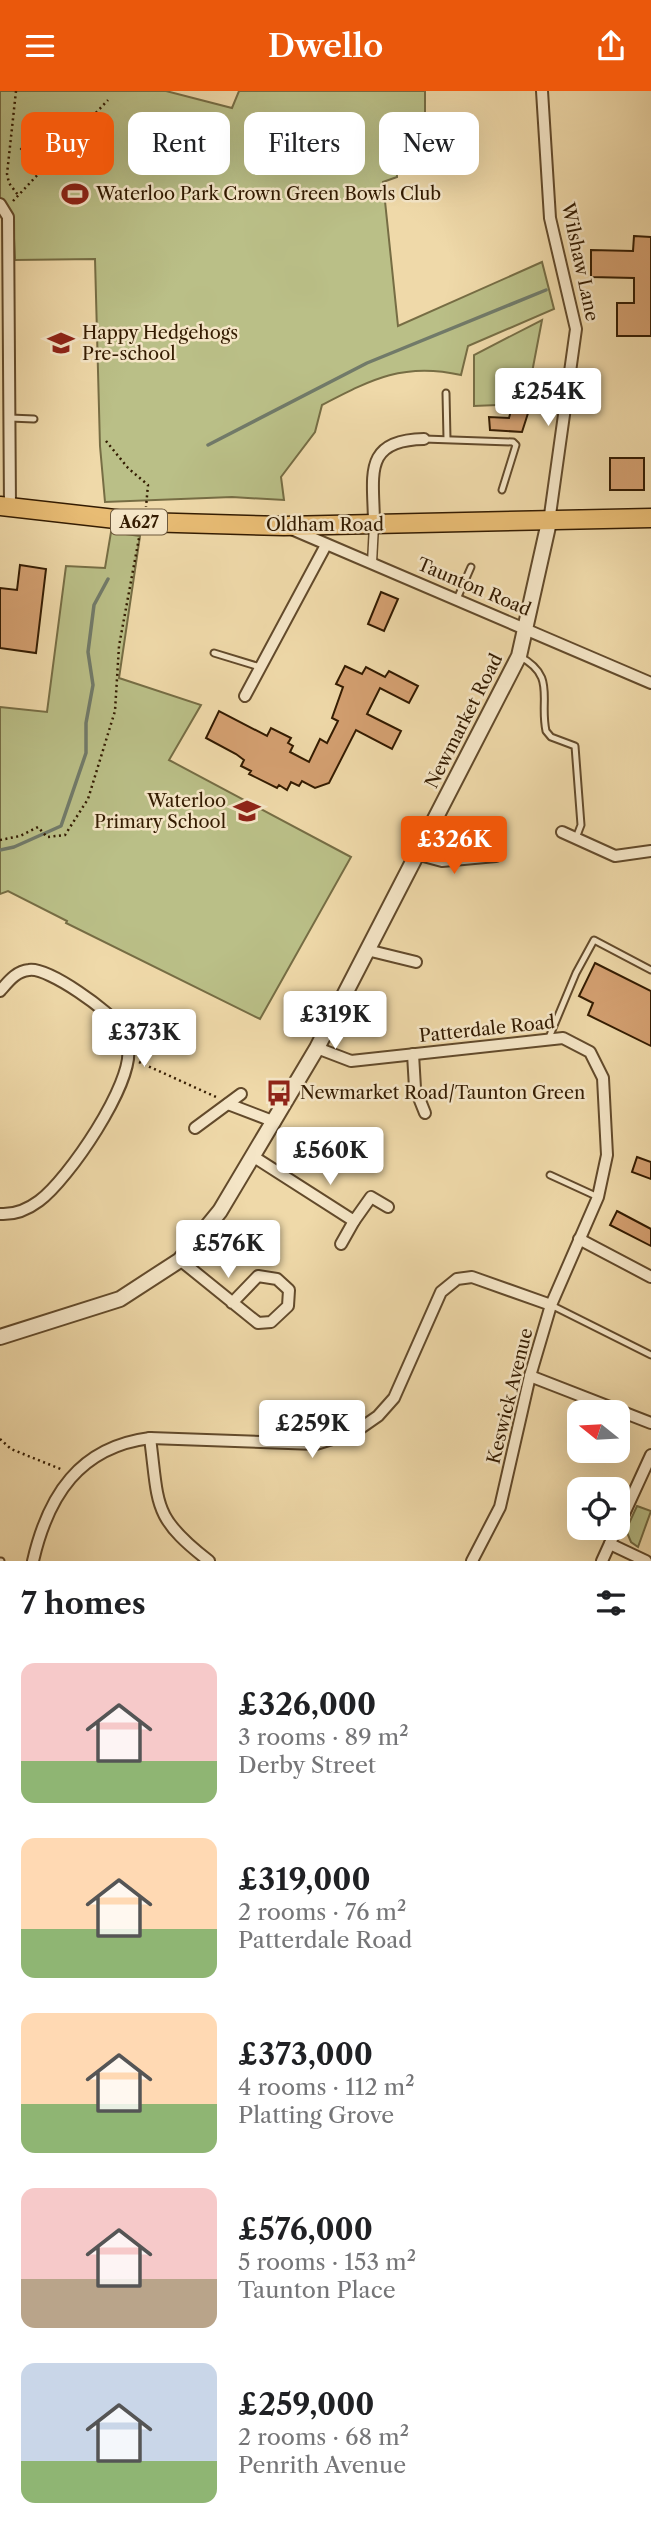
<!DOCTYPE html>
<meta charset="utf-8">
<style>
body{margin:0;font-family:"Libre Caslon Text",serif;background:#f2f2f2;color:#202124;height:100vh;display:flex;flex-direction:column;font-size:26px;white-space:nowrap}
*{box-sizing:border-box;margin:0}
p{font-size:23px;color:#757577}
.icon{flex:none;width:38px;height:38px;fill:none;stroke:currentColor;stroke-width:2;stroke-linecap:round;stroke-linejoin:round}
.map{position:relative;height:1470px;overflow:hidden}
.drawer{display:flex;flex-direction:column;background:#fff;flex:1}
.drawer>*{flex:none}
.top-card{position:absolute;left:21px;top:21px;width:609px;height:63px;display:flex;gap:14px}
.needle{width:46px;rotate:288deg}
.tools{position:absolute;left:567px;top:1309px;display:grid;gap:14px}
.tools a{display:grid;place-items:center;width:63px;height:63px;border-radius:14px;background:#fff;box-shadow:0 7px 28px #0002;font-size:35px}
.price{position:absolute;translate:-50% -60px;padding:0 16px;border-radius:7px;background:#fff;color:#222;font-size:23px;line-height:46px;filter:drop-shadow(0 2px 4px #0008)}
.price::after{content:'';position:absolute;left:50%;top:42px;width:21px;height:16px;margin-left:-10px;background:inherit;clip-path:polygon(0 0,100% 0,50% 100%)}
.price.active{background:#ea580c;color:#fff}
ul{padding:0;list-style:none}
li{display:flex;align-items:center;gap:21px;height:175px;padding:0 21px}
li span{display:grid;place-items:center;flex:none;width:196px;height:140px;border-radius:14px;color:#555}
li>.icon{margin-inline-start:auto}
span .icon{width:84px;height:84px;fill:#fffc;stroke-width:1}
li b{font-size:30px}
h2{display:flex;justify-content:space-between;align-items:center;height:84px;padding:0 21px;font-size:30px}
.tag{padding:0 24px;border-radius:14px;background:#fff;box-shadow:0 7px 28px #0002;font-size:24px;line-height:63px}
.tag.active{background:#ea580c;color:#fff}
header{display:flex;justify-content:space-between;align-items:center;height:91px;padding:0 21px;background:#ea580c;color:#fff;font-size:32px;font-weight:600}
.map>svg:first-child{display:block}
.green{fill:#babf87;stroke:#766d44;stroke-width:2}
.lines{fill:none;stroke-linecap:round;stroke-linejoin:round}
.stream{stroke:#717a69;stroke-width:3.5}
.building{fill:#d4a071;stroke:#331b01;stroke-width:2}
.service-casing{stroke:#624a2b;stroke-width:9}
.pedestrian-casing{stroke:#624a2b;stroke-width:11}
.minor-casing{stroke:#624a2b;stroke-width:14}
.tertiary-casing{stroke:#624a2b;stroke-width:18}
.trunk-casing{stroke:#331b01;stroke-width:21}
.path{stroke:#331b01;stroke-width:2.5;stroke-dasharray:2 3.5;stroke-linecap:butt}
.service{stroke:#f5e6c7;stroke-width:5}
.pedestrian{stroke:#f5e6c7;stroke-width:8}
.minor{stroke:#f5e6c7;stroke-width:10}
.tertiary{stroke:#f5e6c7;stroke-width:14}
.trunk{stroke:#e8bc74;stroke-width:18}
.labels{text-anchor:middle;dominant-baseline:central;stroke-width:5;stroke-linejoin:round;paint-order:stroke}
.shield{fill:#f5e6c7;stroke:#6d583c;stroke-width:2}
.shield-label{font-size:16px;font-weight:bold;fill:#331b01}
.poi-label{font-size:18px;fill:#331b01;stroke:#f5e6c7;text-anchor:start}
.street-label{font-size:18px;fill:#331b01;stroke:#f5e6c7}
</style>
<header><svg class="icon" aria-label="menu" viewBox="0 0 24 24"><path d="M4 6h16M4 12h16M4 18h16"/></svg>Dwello<svg class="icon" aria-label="share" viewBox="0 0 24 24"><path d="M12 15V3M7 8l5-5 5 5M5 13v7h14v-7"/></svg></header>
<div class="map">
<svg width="651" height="1470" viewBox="0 0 651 1470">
<rect width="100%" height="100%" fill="#efd9a9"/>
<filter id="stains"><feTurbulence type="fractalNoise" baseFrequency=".00286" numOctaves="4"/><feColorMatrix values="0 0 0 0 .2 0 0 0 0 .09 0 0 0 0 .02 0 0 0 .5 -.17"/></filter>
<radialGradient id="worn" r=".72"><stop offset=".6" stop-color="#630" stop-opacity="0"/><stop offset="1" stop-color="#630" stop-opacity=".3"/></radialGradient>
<g class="green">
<path d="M0,0H166L232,17L239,0H425V24L396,32L397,86L383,91L398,235L542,171L554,218L468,255L461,284C404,271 372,288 322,314L315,341L281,386L284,409L232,406L105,411L100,355L95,168L15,169L13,126L0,107Z"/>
<path d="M542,229L526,313L474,315V264Z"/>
<path d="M111,441L140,445L119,587L201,614L169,669L351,766L260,928L66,832L67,830L8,800L0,803V616L47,621L66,475L105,477Z"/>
<path d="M637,1415L651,1420L638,1456L631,1451L626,1439Z"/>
</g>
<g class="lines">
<g class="stream">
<path d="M208,354L367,272L546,199"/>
<path d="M0,759L14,756L61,735L86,662V632L93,594L88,561L94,514L108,488"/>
</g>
</g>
<g class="building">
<path d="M43,35L59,50L50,60L43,53L31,67L21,58Z"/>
<path d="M634,145L651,146V245H617V212H634V187L591,186V159L633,160Z"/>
<path d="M512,316L529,319L522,341L490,339L489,326L509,327Z"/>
<rect x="610" y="367" width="34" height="32"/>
<path d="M20,474L46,478L36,562L0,557V497L17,499Z"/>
<path d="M381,501L398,508L384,540L368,533Z"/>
<path d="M345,575L362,583L366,576L385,586L389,580L418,595L409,612L380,597L367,623L401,640L392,658L356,639L329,692L315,697L302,690L299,695L291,691L287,699L279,694L277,697L249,683L251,680L241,675L244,669L236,663L206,647L219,620L267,645L271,637L291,647L288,652L293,655L290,661L309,671L320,648L327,652L338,630L332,627L343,596L336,593Z"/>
<path d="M595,872L651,900V955L588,924L593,912L579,905Z"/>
<path d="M637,1066L651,1071V1088L632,1081Z"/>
<path d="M617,1120L651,1138V1155L610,1134Z"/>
</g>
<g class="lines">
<g class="service-casing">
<g id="service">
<path d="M446,302L447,348"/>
<path d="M10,327L34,328"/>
<path d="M424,348L513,351L516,354L502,399"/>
<path d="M457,508L471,476"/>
<path d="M214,562L260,576"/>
<path d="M519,565C557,585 539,607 546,640L551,646L575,655L581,734L576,747"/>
<path d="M548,949L576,882L594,849L651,879"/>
<path d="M550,1084L598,1106"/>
<path d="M551,1214L651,1264"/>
<path d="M0,1470H1"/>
</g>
</g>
<g class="pedestrian-casing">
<path id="pedestrian" d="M372,472L374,434"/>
</g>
<g class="minor-casing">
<g id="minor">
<path d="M542,0L550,127L576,238L549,431"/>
<path d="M0,113L8,126L10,415"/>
<path d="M374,434C374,386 361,349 424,348"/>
<path d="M289,437L651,592"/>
<path d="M245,605L326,454"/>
<path d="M562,741L615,765L651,760"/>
<path d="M416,763L442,770L496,765"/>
<path d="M367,859L416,871"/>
<path d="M0,900C8,891 16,880 29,879C49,876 110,921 122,937C125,942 128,951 128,957C134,992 68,1089 39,1110C27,1119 15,1124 0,1123"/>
<path d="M317,957L351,970L563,947L590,961L603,987L607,1064L598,1106L551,1214L530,1285L500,1416L472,1470"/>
<path d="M413,963L415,997L425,1022"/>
<path d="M228,1013L275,1031"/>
<path d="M195,1037L241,1003"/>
<path d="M254,1066L354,1130L371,1106L388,1116"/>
<path d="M579,1148L651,1186"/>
<path d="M341,1153L354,1130"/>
<path d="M180,1169L258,1232L271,1231L288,1215L289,1199L277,1188L258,1185L232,1212"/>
<path d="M530,1285L651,1332"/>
<path d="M150,1347C159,1415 152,1426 209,1470"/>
<path d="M618,1436L651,1364"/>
<path d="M610,1453L646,1470"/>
<path d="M33,1470C48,1405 79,1356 150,1347L316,1353L355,1341L378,1325L394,1307L441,1201L457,1188L472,1186L551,1214"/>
<path d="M602,1470L617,1437"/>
</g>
</g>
<g class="tertiary-casing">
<path id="tertiary" d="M0,1246L120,1208L180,1169L220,1120L317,957L519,565L549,431"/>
</g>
<g class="trunk-casing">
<path id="trunk" d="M0,415L142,431L284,435L651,427"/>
</g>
<g class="path">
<path d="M16,0L7,83L9,92L18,104"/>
<path d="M13,110L108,9"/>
<path d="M106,350L128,377L148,394L146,416"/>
<path d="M0,749L20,745L38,736L47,746L65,744L88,708L115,620L119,555L139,447"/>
<path d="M139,971L216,1006"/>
<path d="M0,1348L11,1358L63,1379"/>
</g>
<use href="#service" class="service"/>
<use href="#pedestrian" class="pedestrian"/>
<use href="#minor" class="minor"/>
<use href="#tertiary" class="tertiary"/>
<use href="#trunk" class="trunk"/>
</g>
<defs>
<g id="stadium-bare" transform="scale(2.1)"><path d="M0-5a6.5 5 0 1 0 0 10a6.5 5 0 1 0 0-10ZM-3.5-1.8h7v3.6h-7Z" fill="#8f2418" stroke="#f5e6c7" stroke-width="2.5" paint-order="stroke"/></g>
<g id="school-bare" transform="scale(2.1)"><path d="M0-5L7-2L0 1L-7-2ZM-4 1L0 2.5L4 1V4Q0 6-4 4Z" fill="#8f2418" stroke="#f5e6c7" stroke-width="2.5" paint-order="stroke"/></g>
<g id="bus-bare" transform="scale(2.1)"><path d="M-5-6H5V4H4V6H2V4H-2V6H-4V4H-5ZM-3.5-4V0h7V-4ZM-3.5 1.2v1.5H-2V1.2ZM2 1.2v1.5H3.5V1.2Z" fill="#8f2418" stroke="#f5e6c7" stroke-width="2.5" paint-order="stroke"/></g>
</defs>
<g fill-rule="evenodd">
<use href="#stadium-bare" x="75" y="103"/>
<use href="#school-bare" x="61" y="252"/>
<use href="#school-bare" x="247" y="720"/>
<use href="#bus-bare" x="279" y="1002"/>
</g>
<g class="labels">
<rect class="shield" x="111" y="418.5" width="56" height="25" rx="5"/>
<g class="shield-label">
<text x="139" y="431">A627</text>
</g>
<g class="poi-label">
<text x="96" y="103">Waterloo Park Crown Green Bowls Club</text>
<text x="82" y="242">Happy Hedgehogs<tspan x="82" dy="21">Pre-school</tspan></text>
<text x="226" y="710" text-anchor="end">Waterloo<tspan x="226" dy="21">Primary School</tspan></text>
<text x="300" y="1002">Newmarket Road/Taunton Green</text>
</g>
<g class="street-label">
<text transform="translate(580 171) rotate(78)">Wilshaw Lane</text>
<text x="325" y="434">Oldham Road</text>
<text transform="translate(474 496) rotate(23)">Taunton Road</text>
<text transform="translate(464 630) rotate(-63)">Newmarket Road</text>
<text transform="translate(487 938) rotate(-6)">Patterdale Road</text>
<text transform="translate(510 1305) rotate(-76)">Keswick Avenue</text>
</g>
</g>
<rect width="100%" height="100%" filter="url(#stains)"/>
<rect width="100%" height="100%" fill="url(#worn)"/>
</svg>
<div class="tools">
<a><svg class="needle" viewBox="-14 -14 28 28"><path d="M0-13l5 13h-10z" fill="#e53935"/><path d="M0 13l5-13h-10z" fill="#757577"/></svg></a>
<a><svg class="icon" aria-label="locate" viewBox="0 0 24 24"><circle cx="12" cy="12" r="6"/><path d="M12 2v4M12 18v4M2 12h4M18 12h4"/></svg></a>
</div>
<b class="price" style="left:548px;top:337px">£254K</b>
<b class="price active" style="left:454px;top:785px">£326K</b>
<b class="price" style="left:335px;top:960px">£319K</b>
<b class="price" style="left:144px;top:978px">£373K</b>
<b class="price" style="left:330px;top:1096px">£560K</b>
<b class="price" style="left:228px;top:1189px">£576K</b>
<b class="price" style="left:312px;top:1369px">£259K</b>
<div class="top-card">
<a class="tag active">Buy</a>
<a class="tag">Rent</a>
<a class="tag">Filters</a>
<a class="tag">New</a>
</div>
</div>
<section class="drawer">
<h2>7 homes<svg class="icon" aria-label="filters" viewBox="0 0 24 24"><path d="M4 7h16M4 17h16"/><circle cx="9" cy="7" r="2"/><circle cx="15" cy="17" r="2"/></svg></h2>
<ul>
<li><span style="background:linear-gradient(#f6c9c9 70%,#8fb573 0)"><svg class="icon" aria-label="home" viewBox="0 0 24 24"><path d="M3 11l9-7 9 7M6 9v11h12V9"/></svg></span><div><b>£326,000</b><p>3 rooms · 89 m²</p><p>Derby Street</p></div></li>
<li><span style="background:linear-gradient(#ffd9b3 65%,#8fb573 0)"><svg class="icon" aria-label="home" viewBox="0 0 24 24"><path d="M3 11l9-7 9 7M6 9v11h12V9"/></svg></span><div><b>£319,000</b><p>2 rooms · 76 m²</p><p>Patterdale Road</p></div></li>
<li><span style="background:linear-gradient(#ffd9b3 65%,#8fb573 0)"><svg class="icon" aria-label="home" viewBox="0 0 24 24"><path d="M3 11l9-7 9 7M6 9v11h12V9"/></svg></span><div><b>£373,000</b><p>4 rooms · 112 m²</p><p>Platting Grove</p></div></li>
<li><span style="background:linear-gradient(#f6c9c9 65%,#b9a48a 0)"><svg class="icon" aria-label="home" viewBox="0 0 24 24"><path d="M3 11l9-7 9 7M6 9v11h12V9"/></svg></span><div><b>£576,000</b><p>5 rooms · 153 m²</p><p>Taunton Place</p></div></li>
<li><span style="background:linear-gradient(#c9d6e8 70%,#8fb573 0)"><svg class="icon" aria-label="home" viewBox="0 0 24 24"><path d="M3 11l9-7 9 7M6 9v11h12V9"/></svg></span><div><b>£259,000</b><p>2 rooms · 68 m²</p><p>Penrith Avenue</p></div></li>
</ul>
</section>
